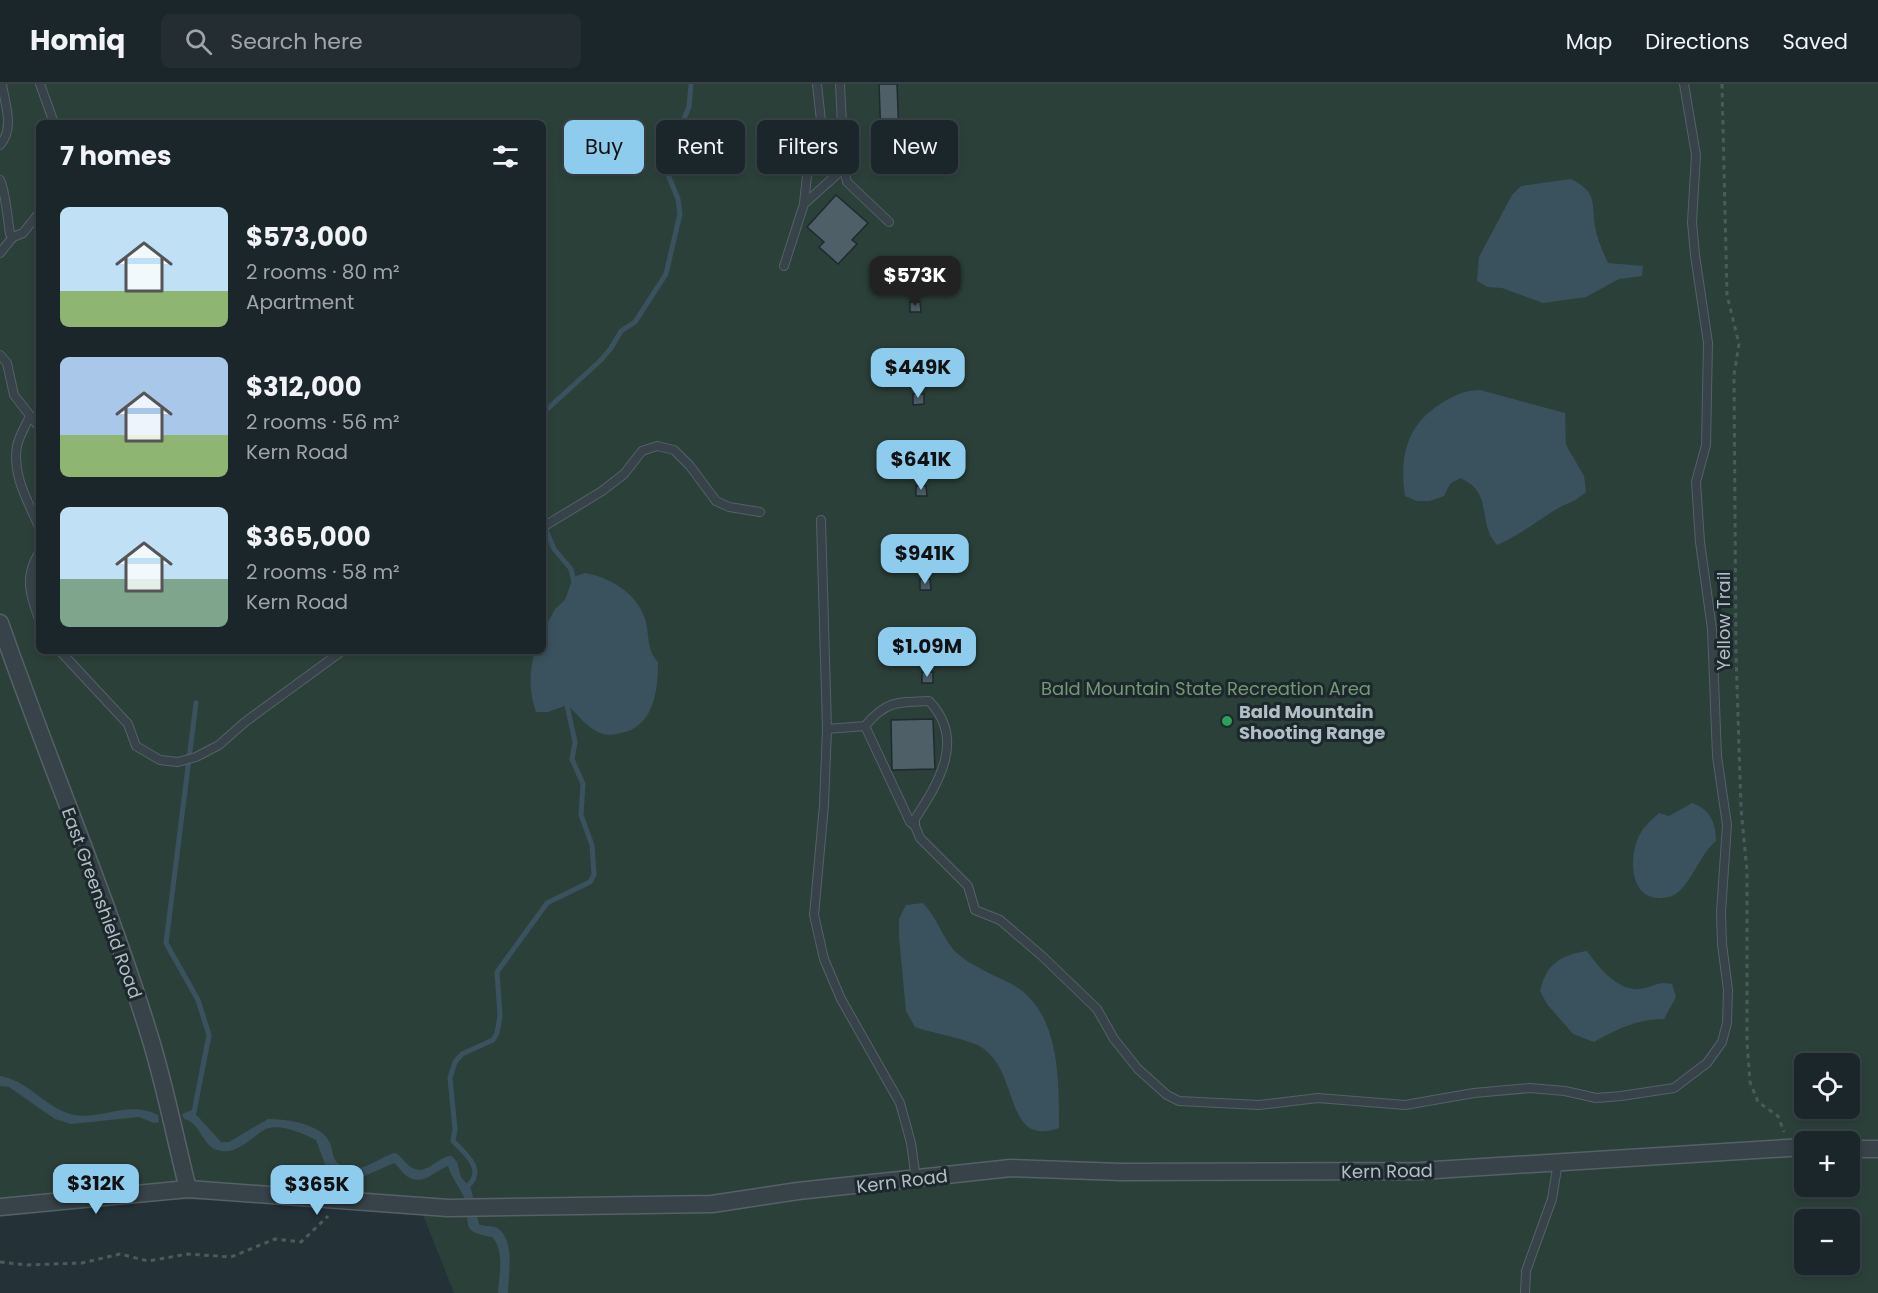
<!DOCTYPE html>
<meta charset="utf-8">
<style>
body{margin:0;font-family:Poppins,sans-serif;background:#242e32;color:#f1f3f6;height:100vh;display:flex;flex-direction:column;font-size:22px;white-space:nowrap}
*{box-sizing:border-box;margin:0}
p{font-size:20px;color:#a0a5a8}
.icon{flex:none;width:33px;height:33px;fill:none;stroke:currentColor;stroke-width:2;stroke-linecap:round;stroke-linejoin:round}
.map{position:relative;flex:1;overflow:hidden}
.details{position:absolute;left:36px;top:36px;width:510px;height:534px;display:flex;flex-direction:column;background:#1b262a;border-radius:9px;box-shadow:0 3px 9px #0003,0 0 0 2px #394347}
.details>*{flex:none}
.top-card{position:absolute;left:564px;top:36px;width:570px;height:54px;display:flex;gap:12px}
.fabs{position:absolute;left:1794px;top:969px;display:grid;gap:12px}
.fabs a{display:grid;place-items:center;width:66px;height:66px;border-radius:9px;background:#1b262a;box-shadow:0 3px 9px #0003,0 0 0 2px #394347;font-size:30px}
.price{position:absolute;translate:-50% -51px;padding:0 14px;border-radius:12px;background:#8eccee;color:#111;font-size:20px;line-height:39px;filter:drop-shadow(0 2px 3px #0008)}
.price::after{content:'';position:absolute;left:50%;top:36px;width:18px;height:14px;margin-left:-9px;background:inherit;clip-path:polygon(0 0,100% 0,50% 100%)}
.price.on{background:#222;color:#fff}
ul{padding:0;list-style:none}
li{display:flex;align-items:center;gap:18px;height:150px;padding:0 24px}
li span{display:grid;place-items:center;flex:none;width:168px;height:120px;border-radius:9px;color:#555}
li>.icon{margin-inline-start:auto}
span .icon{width:72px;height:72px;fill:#fffc;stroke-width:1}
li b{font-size:26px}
h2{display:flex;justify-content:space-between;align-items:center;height:72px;padding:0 24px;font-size:26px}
.chip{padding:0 21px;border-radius:9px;background:#1b262a;box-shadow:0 3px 9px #0003,0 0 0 2px #394347;font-size:21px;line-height:54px}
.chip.on{background:#8eccee;color:#111}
header{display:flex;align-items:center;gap:36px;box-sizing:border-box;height:84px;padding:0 30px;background:#1b262a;border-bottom:2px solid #394347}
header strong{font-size:28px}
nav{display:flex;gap:33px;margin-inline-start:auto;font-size:21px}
.search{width:420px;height:54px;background:#242e32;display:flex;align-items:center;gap:15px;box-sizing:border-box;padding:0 21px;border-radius:9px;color:#a0a5a8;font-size:22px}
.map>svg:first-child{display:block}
.green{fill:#2c403a;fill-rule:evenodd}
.water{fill:#39525e}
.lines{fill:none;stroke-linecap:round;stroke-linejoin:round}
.stream{stroke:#39525e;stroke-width:5}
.building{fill:#4f5f67;stroke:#1f2a2f;stroke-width:1.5}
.lane-casing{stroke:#556166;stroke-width:10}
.street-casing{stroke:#556166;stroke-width:19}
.path{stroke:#4a5c5a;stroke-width:3;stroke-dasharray:4.5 4.5;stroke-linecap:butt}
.lane{stroke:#374349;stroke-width:8}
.street{stroke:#374349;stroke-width:16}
.leisure-dot{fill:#2e9e5b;stroke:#1d282d;stroke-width:2}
.labels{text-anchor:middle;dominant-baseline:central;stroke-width:6;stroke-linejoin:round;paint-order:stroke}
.street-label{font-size:18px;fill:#b2bec5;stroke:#1d282d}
.park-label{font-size:18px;fill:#749873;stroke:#1d282d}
.poi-label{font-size:18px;font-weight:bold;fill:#b2bec5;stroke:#1d282d;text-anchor:start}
</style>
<header>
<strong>Homiq</strong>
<div class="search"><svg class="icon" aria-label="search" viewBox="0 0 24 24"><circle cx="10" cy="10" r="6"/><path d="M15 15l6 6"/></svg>Search here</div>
<nav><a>Map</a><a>Directions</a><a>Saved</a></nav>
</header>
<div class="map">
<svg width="1878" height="1209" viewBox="0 0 1878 1209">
<rect width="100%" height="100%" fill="#243238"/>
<path class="green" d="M0,0H1878V1209H454L416,1113L0,1118ZM39,39H543V567H39ZM1804,980H1850V1024H1804ZM1804,1058H1850V1102H1804ZM1804,1136H1850V1180H1804Z"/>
<g class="water">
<path d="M1571,95C1598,109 1591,117 1595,143C1597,155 1603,168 1608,179L1643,182L1642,192L1619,195L1586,213L1543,219L1502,204L1488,203L1477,197L1479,173L1512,111L1521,102Z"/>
<path d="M1480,306L1565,329L1566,361L1584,392L1586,408C1578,415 1572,418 1562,422C1540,434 1521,451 1497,461C1476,438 1495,409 1460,394L1450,400L1444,412L1430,417H1417L1405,412C1399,371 1407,339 1445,317C1460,309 1463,307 1480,306Z"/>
<path d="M585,489C609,493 637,509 645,535C650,551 646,566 658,578C658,606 654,643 621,649C616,650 608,652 603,650C587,645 579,631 567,621L548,628H536C529,608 529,587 535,567H543V547L555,525L565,516L573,493Z"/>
<path d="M1692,719C1710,725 1716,739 1716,757C1699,770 1689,808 1669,813C1630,822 1627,775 1640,750C1644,742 1652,736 1659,729L1669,732Z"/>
<path d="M923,819C937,834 942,852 953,865C967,881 995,891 1013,901C1060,927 1059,996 1059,1044C1003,1064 1021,988 981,963C968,955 932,949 915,943L906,927L899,853V835L906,821Z"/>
<path d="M1587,867C1599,884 1620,911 1645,904C1658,901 1657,898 1672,900L1676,913L1664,935C1637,935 1617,945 1594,958L1573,950L1547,920L1540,907C1546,880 1561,871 1587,867Z"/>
<path d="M0,992C27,996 44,1022 70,1030C100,1038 126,1015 158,1031L159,1038L154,1039L139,1033L71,1040L55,1035L9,1003L0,1002Z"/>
<path d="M192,1026L221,1058H229L268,1035C285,1035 308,1038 322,1049C341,1064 322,1083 357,1084C370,1084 382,1071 396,1069C403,1074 408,1083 415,1085C428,1090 438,1072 452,1072L457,1078L461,1093L471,1105L479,1140C484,1143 491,1141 497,1144C516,1155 508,1192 508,1209H498C499,1192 505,1166 492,1153C454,1147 475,1136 463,1111C458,1100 452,1095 448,1082C434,1087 424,1102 408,1093C402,1089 399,1083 394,1079L362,1093L336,1091L327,1085L316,1056C304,1050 280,1039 266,1045C252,1052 239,1070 221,1067C202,1065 201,1038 184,1035L182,1030Z"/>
</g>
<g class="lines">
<g class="stream">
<path d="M543,329L601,276L611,264L621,247L635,238L666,190L680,130L678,115L667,88L673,60L689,23L691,0"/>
<path d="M544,441L554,465L571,485L574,498"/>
<path d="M194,1028L209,951L198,916L166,859L196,619"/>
<path d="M468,1102C486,1085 465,1070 453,1057L455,1045L450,994L455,978L462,970L493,956L497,949L500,932L497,888L547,819L590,798L594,791L592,761L581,731L583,700L572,675L575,658L567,621L569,615"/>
</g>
</g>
<g class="building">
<path d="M879,0H897L899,53L881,54Z"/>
<path d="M911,58L912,78L896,79L895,59Z"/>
<path d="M836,111L868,139L852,156L857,160L838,180L819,163L824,158L807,143Z"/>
<path d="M910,218H920L921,228H910Z"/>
<path d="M913,310H924V320L913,321Z"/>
<path d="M916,402H926L927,412H916Z"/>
<path d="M920,495H930L931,506H920Z"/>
<rect x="922" y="588" width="11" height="11"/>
<path d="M933,635L935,685L892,686L891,636Z"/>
</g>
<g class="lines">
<g class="lane-casing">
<g id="lane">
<path d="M40,0L54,39"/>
<path d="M817,0L822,46L842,81"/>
<path d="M840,0L844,84L847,98L889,138"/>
<path d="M0,61C15,44 5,21 2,0"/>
<path d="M0,96C5,105 8,137 10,150L13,153L23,149L39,129"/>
<path d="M804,119L807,92L822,46"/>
<path d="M0,169L13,153"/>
<path d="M784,182L804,120L844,84"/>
<path d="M0,271L7,279L14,311L39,343"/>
<path d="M30,332C26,341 19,352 17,362C12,392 28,417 39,443"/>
<path d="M821,436L827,645L824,721L814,831L824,875L841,915L900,1019L911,1059L916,1095"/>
<path d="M543,443L602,407L624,390L642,367L657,362L674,366L690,382L716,417L729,423L760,428"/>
<path d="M39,469C24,492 30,511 39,535"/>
<path d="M60,567L128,640L136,662L160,676L178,678L196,673L219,661L245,638L342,567"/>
<path d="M827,645L865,642L910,738L915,742V735C939,698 966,655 929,617C896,618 886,617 865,642"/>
<path d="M915,742L920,754L968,802L975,826L1000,836L1042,872L1097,925L1114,955L1138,985L1167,1011L1179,1017L1259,1021L1318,1014L1405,1021L1474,1009L1530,1004L1565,1007L1596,1014L1621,1012L1674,1004L1707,979L1722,958L1727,939L1728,906L1722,860L1721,828L1727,741L1717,672L1712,545L1700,458L1696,398L1706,361L1708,259L1695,171L1692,138L1696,71L1684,0"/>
<path d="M1525,1209L1526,1187L1552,1115L1558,1078"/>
</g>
</g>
<g class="street-casing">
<g id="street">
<path d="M0,539C48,677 106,811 149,950C165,1001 175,1054 188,1105"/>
<path d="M1850,1065H1878"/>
<path d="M0,1123L188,1105L448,1124L712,1120L798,1107L1011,1084L1121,1088L1419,1087L1804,1063"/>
</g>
</g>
<g class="path">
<path d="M1722,0L1727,211L1739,260L1734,291L1736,570L1741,724L1747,787V958L1750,998L1758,1018L1778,1032L1784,1048"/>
<path d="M0,1178L26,1181L82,1179L120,1170L148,1177L188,1170L231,1173L275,1155L301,1158L328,1132"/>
</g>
<use href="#lane" class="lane"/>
<use href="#street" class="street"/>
</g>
<circle class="leisure-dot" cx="1227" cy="637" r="6"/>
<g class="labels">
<g class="street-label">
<text transform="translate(1723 537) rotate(-90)">Yellow Trail</text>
<text transform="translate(102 819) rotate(70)">East Greenshield Road</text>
<text transform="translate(1387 1087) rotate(-1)">Kern Road</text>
<text transform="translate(902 1097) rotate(-7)">Kern Road</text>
</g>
<g class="park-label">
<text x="1206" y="604">Bald Mountain State Recreation Area</text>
</g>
<g class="poi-label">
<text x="1239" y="627">Bald Mountain<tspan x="1239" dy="21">Shooting Range</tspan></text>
</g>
</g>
</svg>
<div class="fabs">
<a><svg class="icon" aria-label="locate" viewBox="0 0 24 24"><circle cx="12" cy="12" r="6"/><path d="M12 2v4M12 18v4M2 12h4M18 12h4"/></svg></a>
<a>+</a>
<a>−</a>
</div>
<b class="price on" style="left:915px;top:223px">$573K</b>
<b class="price" style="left:918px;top:315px">$449K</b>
<b class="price" style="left:921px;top:407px">$641K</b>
<b class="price" style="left:925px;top:501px">$941K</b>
<b class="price" style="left:927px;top:594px">$1.09M</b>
<b class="price" style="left:96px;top:1131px">$312K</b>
<b class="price" style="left:317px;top:1132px">$365K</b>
<div class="top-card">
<a class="chip on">Buy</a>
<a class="chip">Rent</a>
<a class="chip">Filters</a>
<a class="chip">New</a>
</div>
<section class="details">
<h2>7 homes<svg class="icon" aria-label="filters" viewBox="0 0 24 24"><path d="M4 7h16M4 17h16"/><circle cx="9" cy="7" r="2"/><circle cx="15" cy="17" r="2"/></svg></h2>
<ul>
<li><span style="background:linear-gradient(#bfe0f5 70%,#8fb573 0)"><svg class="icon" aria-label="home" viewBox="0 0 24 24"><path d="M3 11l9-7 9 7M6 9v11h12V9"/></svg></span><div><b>$573,000</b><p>2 rooms · 80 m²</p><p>Apartment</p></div></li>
<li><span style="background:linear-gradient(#a9c7e8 65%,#8fb573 0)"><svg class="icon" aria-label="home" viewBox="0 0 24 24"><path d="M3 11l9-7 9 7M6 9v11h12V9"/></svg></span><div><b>$312,000</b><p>2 rooms · 56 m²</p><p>Kern Road</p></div></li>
<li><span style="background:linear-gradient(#bfe0f5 60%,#7fa58c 0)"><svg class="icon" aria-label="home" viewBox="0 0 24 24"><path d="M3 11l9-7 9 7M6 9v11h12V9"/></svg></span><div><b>$365,000</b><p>2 rooms · 58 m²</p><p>Kern Road</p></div></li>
</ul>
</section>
</div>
